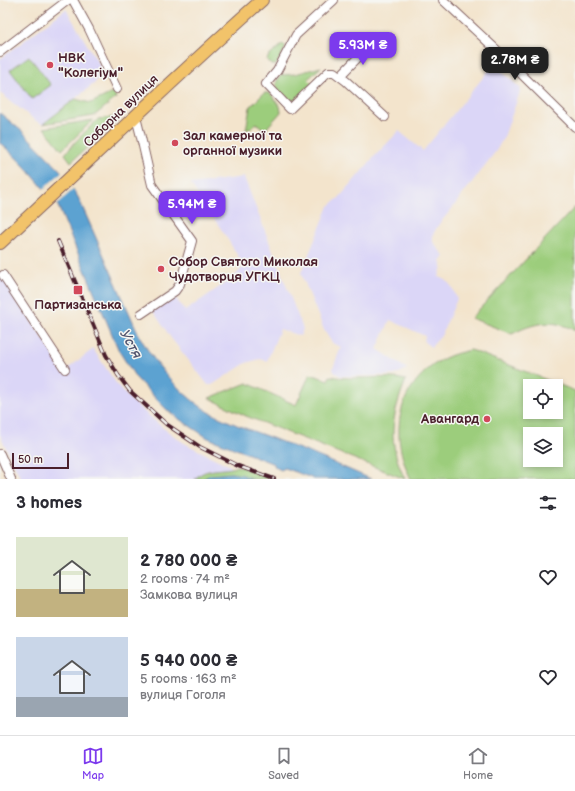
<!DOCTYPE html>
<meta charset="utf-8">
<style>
body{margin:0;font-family:"Balsamiq Sans",sans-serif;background:#f2f2f3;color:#2b2b33;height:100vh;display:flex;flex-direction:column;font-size:15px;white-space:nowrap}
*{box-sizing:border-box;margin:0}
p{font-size:13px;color:#7c7c81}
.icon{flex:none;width:22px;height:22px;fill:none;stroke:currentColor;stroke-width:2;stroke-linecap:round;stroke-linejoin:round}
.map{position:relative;height:479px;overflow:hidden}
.side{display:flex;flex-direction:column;background:#fff;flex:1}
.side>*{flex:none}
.fabs{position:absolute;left:523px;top:379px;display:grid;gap:8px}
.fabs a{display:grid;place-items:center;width:40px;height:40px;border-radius:0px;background:#fff;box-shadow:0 2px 6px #0003;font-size:20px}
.scale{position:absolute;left:12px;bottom:10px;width:57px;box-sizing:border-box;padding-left:4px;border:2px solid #4a1f2b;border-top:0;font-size:11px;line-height:14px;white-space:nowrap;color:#4a1f2b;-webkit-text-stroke:3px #f6f6f2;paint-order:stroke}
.price{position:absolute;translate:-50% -34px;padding:0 9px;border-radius:8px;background:#7c3aed;color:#fff;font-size:13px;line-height:26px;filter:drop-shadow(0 1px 2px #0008)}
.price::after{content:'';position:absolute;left:50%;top:24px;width:12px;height:9px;margin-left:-6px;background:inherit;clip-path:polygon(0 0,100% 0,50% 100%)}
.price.current{background:#222;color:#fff}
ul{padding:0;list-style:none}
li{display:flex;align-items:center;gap:12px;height:100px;padding:0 16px}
li span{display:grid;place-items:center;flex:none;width:112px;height:80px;border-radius:0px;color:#555}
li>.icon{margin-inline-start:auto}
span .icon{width:48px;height:48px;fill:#fffc;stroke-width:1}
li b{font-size:17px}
h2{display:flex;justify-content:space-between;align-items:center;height:48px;padding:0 16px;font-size:17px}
.tab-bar{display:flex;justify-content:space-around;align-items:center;height:56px;border-top:1px solid #e1e1e2;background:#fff;font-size:11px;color:#7c7c81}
.tab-bar a{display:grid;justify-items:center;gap:2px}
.tab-bar .current{color:#7c3aed}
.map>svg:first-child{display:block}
.built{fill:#dbd6f7}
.green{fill:#9ccd7c;stroke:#737654;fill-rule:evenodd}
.water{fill:#5ba2d1;stroke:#52607e}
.pier{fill:#f3e4cc}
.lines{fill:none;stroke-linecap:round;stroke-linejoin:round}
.minor-casing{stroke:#856463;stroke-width:10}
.primary-casing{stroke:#856463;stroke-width:14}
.minor{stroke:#fff;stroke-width:8}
.primary{stroke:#f2c36a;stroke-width:12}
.rail-casing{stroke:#4a1f2b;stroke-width:4}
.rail{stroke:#f6f6f2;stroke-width:2.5;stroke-dasharray:8;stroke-linecap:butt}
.poi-dot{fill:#d1495b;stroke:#f6f6f2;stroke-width:1.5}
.labels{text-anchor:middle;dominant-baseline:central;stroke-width:3;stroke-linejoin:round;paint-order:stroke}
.poi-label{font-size:13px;font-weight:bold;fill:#4a1f2b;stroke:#f6f6f2;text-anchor:start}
.street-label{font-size:13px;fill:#4a1f2b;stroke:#f6f6f2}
.water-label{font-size:14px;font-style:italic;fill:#51536d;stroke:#f6f6f2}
</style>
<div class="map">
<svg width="575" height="479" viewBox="0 0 575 479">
<rect width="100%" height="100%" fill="#f6f6f2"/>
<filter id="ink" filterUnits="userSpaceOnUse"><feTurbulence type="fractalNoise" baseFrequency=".025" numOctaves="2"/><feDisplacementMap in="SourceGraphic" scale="8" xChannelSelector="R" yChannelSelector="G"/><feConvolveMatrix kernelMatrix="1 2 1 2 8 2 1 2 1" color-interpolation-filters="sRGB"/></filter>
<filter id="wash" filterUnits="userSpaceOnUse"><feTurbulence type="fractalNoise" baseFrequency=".012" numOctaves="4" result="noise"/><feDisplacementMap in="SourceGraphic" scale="16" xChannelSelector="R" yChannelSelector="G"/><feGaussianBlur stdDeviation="0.9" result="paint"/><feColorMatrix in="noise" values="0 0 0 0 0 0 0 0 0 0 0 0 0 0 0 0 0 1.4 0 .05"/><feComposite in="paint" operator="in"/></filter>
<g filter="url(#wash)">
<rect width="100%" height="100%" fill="#f3e4cc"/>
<g class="built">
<path d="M66,9L101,68L95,83L43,124L36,121L0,93V59Z"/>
<path d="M494,64L521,89L504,137L496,151L450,211L439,224L432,236L433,242L444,256L440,262L442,266L439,277L446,280L452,287L457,299L441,336L431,347L424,342L425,336L390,320L377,349L407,369L394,375L341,376L334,372L333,368L341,347L332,343L324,330L301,273L329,206L339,198L374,157L399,131L423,151Z"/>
<path d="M244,177L303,329L300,336L280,329L267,361L260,359L246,363L212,385H208L171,338L153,311L175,297L185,311L234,277L244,266L227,238L191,184Z"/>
<path d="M2,277L65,371L93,349L118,386L131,400L163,428L184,443L234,468L206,471L199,475L195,479H21L0,435V278Z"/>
</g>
<g class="green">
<path d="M282,45H284L286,47L276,65H271L267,60L268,57Z"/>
<path d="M29,56L51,85L32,99L10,70Z"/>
<path d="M321,67L308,79L312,83L295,100C287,102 276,92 276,84C276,81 279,78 281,75L295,74Z"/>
<path d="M114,92L116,98L94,116L43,124L75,99L91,103Z"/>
<path d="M264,93H270L280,106L281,112L265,130L256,123L252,128L246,130L250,107Z"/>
<path d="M115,117L119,119L71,162L65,154L76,141L98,119Z"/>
<path d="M93,120L62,150L44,128Z"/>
<path d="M575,207V331C554,318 533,323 512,334L471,318Z"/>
<path d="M471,350L575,391V479H411C388,434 397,383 445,358C453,354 462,352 471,350ZM530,386H556V412H530ZM530,434H556V460H530Z"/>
<path d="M310,374L328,380L330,376C355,381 381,374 406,380C391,417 387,442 405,479L246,416L209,398L247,383L296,405Z"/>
<path d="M238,466L274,479H195C206,466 224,472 238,466Z"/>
</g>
<g class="water">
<path d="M0,113L23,132L61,171L78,197L139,335C156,367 187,403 221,418C244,429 269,436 292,446C319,456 345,468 371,479H314L285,468L281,470L275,467L274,464L208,438L179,419L166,409L136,378L119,351L58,206C40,184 22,161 0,143Z"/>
<path d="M231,473L243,475L253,479H203L210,475Z"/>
</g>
<path class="pier" d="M63,171L74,189L55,206L42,190Z"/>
</g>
<g filter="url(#ink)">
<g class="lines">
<g class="minor-casing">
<g id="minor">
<path d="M73,0L89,29L117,89"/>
<path d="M334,0L296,35L277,71L266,84L290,109L328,72H334L346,81L385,117"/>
<path d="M443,0L501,54L575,127"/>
<path d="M0,52L68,0"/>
<path d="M340,76L372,43"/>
<path d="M136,117L140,133L152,185L192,241L180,284L175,291L141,314"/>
<path d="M3,275L65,369"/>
<path d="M0,454L11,479"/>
</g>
</g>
<g class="primary-casing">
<path id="primary" d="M0,243C88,162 173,79 262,0"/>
</g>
<use href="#minor" class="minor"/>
<use href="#primary" class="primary"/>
<g class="rail-casing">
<path id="rail" d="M58,241L106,355L118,375L130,391L166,424L200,447L238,466L274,479"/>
</g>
<use href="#rail" class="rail"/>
</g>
</g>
<g class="poi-dot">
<circle cx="50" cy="65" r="4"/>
<circle cx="175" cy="143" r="4"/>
<circle cx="161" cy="269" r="4"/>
<rect x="73" y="285" width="10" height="10" rx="2"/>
<circle cx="487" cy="419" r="4"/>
</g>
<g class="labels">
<g class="poi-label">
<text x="58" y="58">НВК<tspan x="58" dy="15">"Колегіум"</tspan></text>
<text x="183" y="136">Зал камерної та<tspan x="183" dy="15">органної музики</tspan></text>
<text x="169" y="262">Собор Святого Миколая<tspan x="169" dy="15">Чудотворця УГКЦ</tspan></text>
<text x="78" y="305" text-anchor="middle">Партизанська</text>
<text x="479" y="419" text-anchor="end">Авангард</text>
</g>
<g class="street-label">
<text transform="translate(121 111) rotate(-44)">Соборна вулиця</text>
</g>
<g class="water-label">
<text transform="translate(131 344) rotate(61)">Устя</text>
</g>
</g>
</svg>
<div class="fabs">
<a><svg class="icon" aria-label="locate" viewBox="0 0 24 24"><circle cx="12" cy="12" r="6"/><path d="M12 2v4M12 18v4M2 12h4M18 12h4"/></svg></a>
<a><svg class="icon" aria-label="layers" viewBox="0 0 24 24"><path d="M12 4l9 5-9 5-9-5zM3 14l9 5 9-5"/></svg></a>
</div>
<div class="scale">50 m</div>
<b class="price" style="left:363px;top:66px">5.93M ₴</b>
<b class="price current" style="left:515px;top:81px">2.78M ₴</b>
<b class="price" style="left:192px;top:225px">5.94M ₴</b>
</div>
<section class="side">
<h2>3 homes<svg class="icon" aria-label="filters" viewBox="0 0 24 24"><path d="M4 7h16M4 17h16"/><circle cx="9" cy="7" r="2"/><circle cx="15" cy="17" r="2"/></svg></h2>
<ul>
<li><span style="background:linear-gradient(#dfe7d0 65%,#c2b280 0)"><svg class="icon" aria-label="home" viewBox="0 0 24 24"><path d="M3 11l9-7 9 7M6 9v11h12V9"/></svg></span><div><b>2 780 000 ₴</b><p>2 rooms · 74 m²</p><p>Замкова вулиця</p></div><svg class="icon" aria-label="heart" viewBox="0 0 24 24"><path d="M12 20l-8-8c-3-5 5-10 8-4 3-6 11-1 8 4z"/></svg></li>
<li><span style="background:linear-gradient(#c9d6e8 75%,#9aa5b1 0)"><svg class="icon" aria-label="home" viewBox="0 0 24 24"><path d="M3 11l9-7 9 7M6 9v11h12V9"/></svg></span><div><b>5 940 000 ₴</b><p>5 rooms · 163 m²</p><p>вулиця Гоголя</p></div><svg class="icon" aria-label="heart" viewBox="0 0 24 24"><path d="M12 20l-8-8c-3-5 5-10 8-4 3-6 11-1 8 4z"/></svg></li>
</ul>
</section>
<nav class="tab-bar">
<a class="current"><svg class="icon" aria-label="map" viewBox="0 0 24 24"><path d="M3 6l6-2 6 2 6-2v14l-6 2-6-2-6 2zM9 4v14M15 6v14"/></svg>Map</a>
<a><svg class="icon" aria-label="saved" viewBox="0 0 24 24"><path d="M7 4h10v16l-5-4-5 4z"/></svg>Saved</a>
<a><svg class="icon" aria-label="home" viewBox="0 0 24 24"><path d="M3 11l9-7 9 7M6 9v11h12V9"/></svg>Home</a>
</nav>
